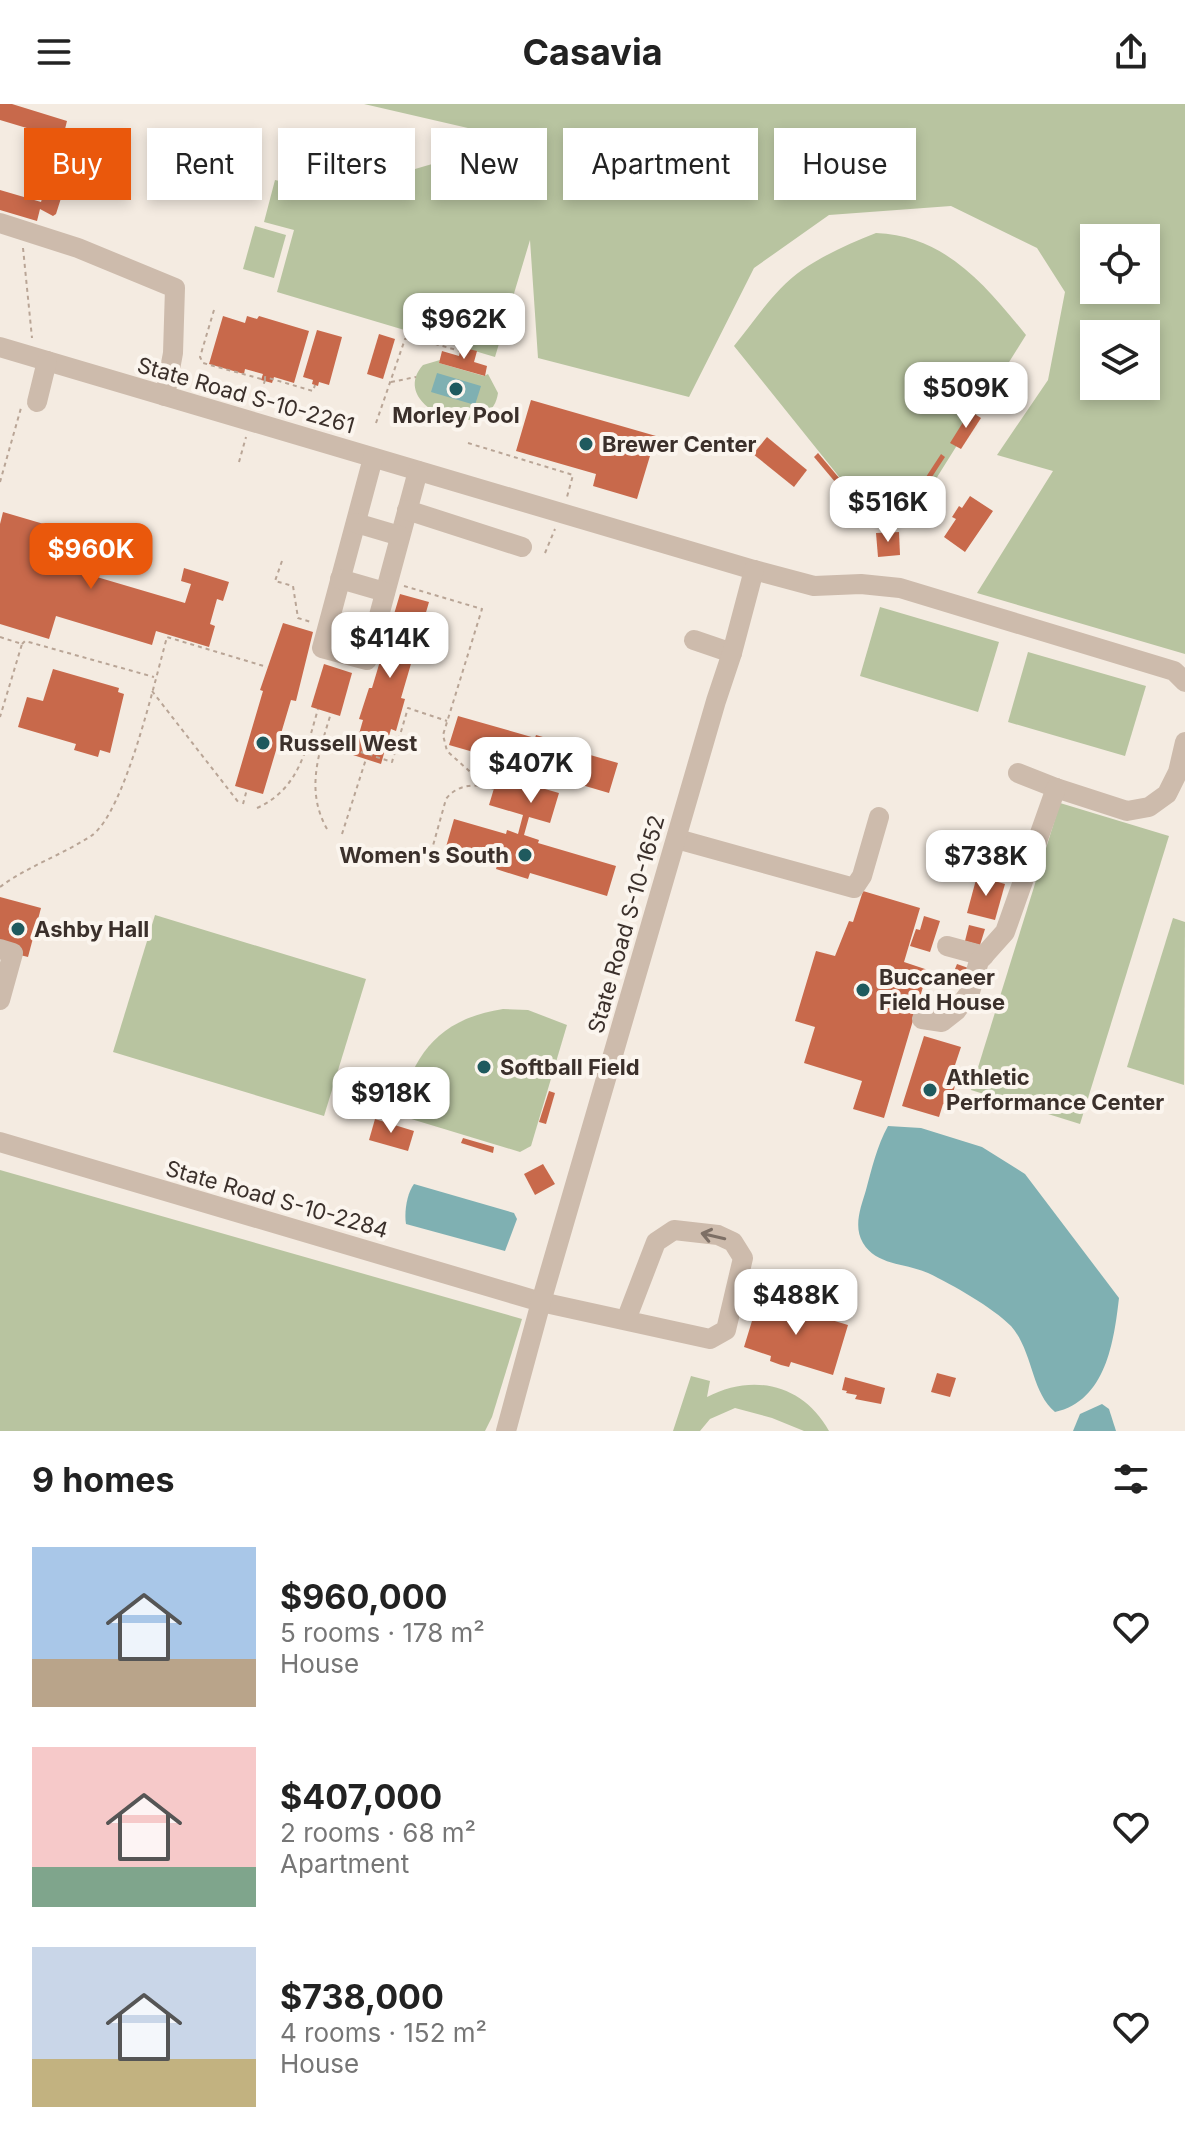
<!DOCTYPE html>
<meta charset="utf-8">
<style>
body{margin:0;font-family:Inter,sans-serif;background:#f6f6f6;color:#222;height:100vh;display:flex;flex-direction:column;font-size:30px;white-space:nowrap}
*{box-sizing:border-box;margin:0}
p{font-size:26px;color:#767676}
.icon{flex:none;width:44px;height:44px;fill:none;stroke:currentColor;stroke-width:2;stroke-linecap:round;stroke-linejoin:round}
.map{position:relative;height:1327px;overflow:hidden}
.drawer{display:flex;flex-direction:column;background:#fff;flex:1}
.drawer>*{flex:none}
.banner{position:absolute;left:24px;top:24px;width:1138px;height:72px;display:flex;gap:16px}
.tools{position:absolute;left:1080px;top:120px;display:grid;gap:16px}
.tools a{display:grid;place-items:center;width:80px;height:80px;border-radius:0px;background:#fff;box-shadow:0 4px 12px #0003;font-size:40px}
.price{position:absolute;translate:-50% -68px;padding:0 18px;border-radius:16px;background:#fff;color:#222;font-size:26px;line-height:52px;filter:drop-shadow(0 2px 4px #0008)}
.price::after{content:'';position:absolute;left:50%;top:48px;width:24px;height:18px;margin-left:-12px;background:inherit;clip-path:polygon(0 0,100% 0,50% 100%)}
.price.current{background:#ea580c;color:#fff}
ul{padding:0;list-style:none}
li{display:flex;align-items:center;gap:24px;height:200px;padding:0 32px}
li span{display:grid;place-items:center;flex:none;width:224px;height:160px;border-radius:0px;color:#555}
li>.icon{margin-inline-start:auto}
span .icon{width:96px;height:96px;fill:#fffc;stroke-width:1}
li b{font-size:34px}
h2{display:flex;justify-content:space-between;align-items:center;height:96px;padding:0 32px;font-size:34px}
.chip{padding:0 28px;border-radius:0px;background:#fff;box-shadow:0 4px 12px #0003;font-size:28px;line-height:72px}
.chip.current{background:#ea580c;color:#fff}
header{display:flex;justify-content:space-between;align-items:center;height:104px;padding:0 32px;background:#fff;font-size:36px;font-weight:700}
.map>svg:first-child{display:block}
.green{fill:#b8c4a0;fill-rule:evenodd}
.water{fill:#7fb0b2}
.building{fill:#c8694b}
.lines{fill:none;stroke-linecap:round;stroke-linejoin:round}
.path{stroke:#b9a596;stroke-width:2;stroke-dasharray:4 4;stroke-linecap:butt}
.minor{stroke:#cdbbac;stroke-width:20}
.oneway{stroke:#7d6f65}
.poi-dot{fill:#1f5a5e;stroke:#fbf5ee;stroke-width:3}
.labels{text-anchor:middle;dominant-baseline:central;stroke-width:8;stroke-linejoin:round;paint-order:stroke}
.street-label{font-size:22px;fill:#3b302b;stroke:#fbf5ee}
.poi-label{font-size:22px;font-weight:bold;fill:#3b302b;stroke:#fbf5ee;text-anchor:start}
</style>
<header><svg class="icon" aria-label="menu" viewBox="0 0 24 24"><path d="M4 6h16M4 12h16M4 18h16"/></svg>Casavia<svg class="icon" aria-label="share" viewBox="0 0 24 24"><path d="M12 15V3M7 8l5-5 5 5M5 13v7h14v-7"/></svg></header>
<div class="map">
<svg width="1185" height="1327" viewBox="0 0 1185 1327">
<rect width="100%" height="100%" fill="#f4ebe1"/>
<g class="green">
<path d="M364,0H1185V550L977,489L1053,367L997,351L1048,276L1065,188L1037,144L951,102L829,111L754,164L689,293L538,254L530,136L495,253L277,188L294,126L264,118L275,76L305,83L315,48L391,72L439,58L465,57L509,63L526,69L524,37ZM1094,134H1146V186H1094ZM1094,230H1146V282H1094Z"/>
<path d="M255,122L286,131L274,174L243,165Z"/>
<path d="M876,129C946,132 985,181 1026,231L914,410H869L734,242C755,216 774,186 802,166C824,151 850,139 876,129Z"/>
<path d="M440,256L439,259L484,272L488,270L498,289C490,345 385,303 423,261Z"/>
<path d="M880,503L999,538L978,608L860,572Z"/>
<path d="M1028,548L1146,582L1125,652L1008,618Z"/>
<path d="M1060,699L1169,732L1080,1020L971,986Z"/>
<path d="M155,811L366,875L324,1012L113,948Z"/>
<path d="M1173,814L1185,818L1184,981L1127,963Z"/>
<path d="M503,905L528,906L567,921L531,1042L520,1048L398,1011C412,951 438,915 503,905Z"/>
<path d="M0,1066L522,1215L492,1313L485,1327H0Z"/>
<path d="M691,1272L710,1277L707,1293C753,1269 803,1280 829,1327H804L772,1314L735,1304L710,1315L700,1327H673Z"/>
</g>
<g class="water">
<path d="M437,269L481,282L475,301L431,288Z"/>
<path d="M888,1022L921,1024L982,1043L1025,1070L1119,1194C1114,1237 1106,1297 1055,1308C1031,1288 1033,1247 1011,1222C992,1203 953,1181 928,1169C906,1159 877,1162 863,1139C853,1122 861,1103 866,1086C872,1064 877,1042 888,1022Z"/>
<path d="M414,1080L514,1109L517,1115L505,1147L406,1120C404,1108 407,1089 414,1080Z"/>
<path d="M1102,1300L1109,1305L1116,1327H1073L1080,1310Z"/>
</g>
<g class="building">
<path d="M0,0H12L67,17L64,29L80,34L56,110L53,112L40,105L37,117L0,106V86L41,98L60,34L0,16Z"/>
<path d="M223,212L245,219L247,212L257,215L259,212L309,227L294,279L274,273L272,279L261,276L263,270L245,265L244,270L209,260Z"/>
<path d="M317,226L342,233L329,281L319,278L318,282L312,280L313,276L303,273Z"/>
<path d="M379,230L395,235L383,275L367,270Z"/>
<path d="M461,243L477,247L474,258L487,262L485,272L439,259L442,247L459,252Z"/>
<path d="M531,296L656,332L637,395L593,382L596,370L516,347Z"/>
<path d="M970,307L981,314L961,345L950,339Z"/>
<path d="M767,333L807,366L794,383L753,350Z"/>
<path d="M818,349L845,381L841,385L814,353Z"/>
<path d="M941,350L945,353L928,379L924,376Z"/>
<path d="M970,392L993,407L965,448L944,433L956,415L952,413L959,402L962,404Z"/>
<path d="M3,408L71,428L68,438L81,441L79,449L95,454L90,471L185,499L191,480L181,477L184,464L229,478L223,497L217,495L210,520L215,522L209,543L156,527L152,541L56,512L49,535L0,520V420Z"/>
<path d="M899,428L900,451L878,453L876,429Z"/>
<path d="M400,490L429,498L401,594L405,595L396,627L391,625L381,660L353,651L363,616L359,615L369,584H372Z"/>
<path d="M283,519L313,528L296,597L291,596L263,690L235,682L263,587L260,586Z"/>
<path d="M324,560L352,569L340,612L311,603Z"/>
<path d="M53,565L119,584L118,588L124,590L110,649L100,646L98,653L74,646L76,640L18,623L27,593L43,597Z"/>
<path d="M458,612L535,634L536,631L567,640L566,644L618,659L609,689L558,674L557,678L541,674L538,683L559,689L550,719L529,713L524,731L539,736L538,739L616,762L607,792L530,769L528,775L496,765L498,759L446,743L454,715L506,730L507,726L518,730L523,711L489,701L498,671L532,681L535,672L524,668L526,663L449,641Z"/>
<path d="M977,772L1005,780L995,816L967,809Z"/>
<path d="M863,787L920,804L904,858L928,866L884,1014L853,1005L862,977L804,959L815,923L795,917L816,847L835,852L849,817L853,818Z"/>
<path d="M0,793L41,804L28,853L0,846Z"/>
<path d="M924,812L940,817L930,848L910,842L916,825L920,826Z"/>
<path d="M969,821L985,825L980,841L965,837Z"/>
<path d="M957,860L971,865L965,880L951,875Z"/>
<path d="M924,932L961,943L952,970L958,972L949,1002L943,1000L939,1013L902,1002Z"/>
<path d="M549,987L555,989L546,1020L539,1018Z"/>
<path d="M375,1015L414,1027L408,1047L369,1036Z"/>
<path d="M463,1034L494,1043L493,1049L461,1039Z"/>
<path d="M543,1060L555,1080L535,1091L524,1070Z"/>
<path d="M759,1194L848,1221L833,1271L791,1258L789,1263L781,1261L770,1257L771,1252L744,1243Z"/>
<path d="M937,1269L956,1274L950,1293L931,1288Z"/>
<path d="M845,1273L885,1284L881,1300L855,1295L857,1291L846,1289L847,1287L842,1286Z"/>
</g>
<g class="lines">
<g class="path">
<path d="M23,144L32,234"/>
<path d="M214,206L200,253L203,259L265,276L258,300"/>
<path d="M265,276V273L313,287L315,281"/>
<path d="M391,278L416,273"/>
<path d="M376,319L405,235L411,233L460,247"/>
<path d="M468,339L573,371L567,393"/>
<path d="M239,358L246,333"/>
<path d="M0,378L21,304"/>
<path d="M545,449L555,425"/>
<path d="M282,457L275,477L293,482L298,514L311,518"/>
<path d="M404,482L482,505L443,631L447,647L487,683"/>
<path d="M0,533L22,540L0,613"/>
<path d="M22,540L25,537L154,573"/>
<path d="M152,587L239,699"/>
<path d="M308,637L333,643L336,640L392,658L408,604L447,617"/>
<path d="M243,700L247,685"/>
<path d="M257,704C299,685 306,646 318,605"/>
<path d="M327,725C305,686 319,649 331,609"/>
<path d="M342,730L366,655"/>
<path d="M429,756L446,695C457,680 477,679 494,685"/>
<path d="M0,783C28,762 62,751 91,732C125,709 155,576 167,533L267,563"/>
</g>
<g class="minor">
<path d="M0,119L78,144L175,184L173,249L165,292"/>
<path d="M0,243L754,466L814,482L861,480L900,484L1174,567L1185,578"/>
<path d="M37,298L47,257"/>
<path d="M373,354L322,544L367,556L418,367"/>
<path d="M407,406L522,443"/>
<path d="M356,419L400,432"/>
<path d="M340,475L385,488"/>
<path d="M694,536L732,549"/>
<path d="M1018,669L1056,684L1127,707L1149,703L1167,690L1178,668L1185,638"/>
<path d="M677,735L854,784L862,772L879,713"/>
<path d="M947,842L984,852"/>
<path d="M0,845L13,849L0,896"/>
<path d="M922,915L942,918L956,907L970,888L979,857L1005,828L1056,684"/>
<path d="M0,1038L541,1198L710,1235L726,1226L743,1154L733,1138L718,1131L674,1126L656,1138L626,1216"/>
<path d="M506,1327L541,1198L716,597L732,549L754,466"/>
</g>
</g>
<defs><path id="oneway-shaft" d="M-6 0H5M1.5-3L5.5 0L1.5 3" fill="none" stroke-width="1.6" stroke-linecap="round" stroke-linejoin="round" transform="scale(2)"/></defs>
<use class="oneway" href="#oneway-shaft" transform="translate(713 1132) rotate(-167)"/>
<g class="poi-dot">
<circle cx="456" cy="285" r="8"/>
<circle cx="586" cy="340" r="8"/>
<circle cx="263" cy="639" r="8"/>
<circle cx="525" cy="751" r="8"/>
<circle cx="18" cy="825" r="8"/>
<circle cx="863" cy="886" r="8"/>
<circle cx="484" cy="963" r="8"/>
<circle cx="930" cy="986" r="8"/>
</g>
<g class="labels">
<g class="street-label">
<text transform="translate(246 291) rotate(16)">State Road S-10-2261</text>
<text transform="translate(626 820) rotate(-74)">State Road S-10-1652</text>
<text transform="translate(277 1095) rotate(16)">State Road S-10-2284</text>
</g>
<g class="poi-label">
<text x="456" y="311" text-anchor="middle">Morley Pool</text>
<text x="602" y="340">Brewer Center</text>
<text x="279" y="639">Russell West</text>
<text x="509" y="751" text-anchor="end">Women's South</text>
<text x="34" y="825">Ashby Hall</text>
<text x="879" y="873">Buccaneer<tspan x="879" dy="25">Field House</tspan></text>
<text x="500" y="963">Softball Field</text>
<text x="946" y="973">Athletic<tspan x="946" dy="25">Performance Center</tspan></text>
</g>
</g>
</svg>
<div class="tools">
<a><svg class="icon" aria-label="locate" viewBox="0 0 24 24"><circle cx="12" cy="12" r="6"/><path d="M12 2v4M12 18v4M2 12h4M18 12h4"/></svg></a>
<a><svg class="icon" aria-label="layers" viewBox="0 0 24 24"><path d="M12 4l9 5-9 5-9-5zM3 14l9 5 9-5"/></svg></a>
</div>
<b class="price" style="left:464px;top:257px">$962K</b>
<b class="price" style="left:966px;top:326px">$509K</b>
<b class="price" style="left:888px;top:440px">$516K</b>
<b class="price current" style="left:91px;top:487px">$960K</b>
<b class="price" style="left:390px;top:576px">$414K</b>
<b class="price" style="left:531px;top:701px">$407K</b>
<b class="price" style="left:986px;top:794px">$738K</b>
<b class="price" style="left:391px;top:1031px">$918K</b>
<b class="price" style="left:796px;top:1233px">$488K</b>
<div class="banner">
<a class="chip current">Buy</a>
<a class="chip">Rent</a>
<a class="chip">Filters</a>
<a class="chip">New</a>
<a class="chip">Apartment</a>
<a class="chip">House</a>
</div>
</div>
<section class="drawer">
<h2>9 homes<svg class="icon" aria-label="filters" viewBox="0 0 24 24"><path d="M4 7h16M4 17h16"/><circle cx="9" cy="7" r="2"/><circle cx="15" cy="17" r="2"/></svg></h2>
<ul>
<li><span style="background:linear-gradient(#a9c7e8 70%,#b9a48a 0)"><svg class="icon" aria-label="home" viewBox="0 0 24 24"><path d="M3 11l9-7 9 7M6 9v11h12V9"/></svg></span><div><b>$960,000</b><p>5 rooms · 178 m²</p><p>House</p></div><svg class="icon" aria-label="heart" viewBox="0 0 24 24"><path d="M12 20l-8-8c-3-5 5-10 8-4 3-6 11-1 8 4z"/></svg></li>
<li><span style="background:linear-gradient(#f6c9c9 75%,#7fa58c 0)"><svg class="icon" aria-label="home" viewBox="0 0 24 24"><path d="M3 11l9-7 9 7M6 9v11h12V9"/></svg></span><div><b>$407,000</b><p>2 rooms · 68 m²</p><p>Apartment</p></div><svg class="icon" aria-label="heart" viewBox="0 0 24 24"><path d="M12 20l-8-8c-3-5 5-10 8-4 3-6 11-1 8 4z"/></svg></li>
<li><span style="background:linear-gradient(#c9d6e8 70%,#c2b280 0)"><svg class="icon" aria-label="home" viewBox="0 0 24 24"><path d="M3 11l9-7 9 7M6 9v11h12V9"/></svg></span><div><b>$738,000</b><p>4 rooms · 152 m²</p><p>House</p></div><svg class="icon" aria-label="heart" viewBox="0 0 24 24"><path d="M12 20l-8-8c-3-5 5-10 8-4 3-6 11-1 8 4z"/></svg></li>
</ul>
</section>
